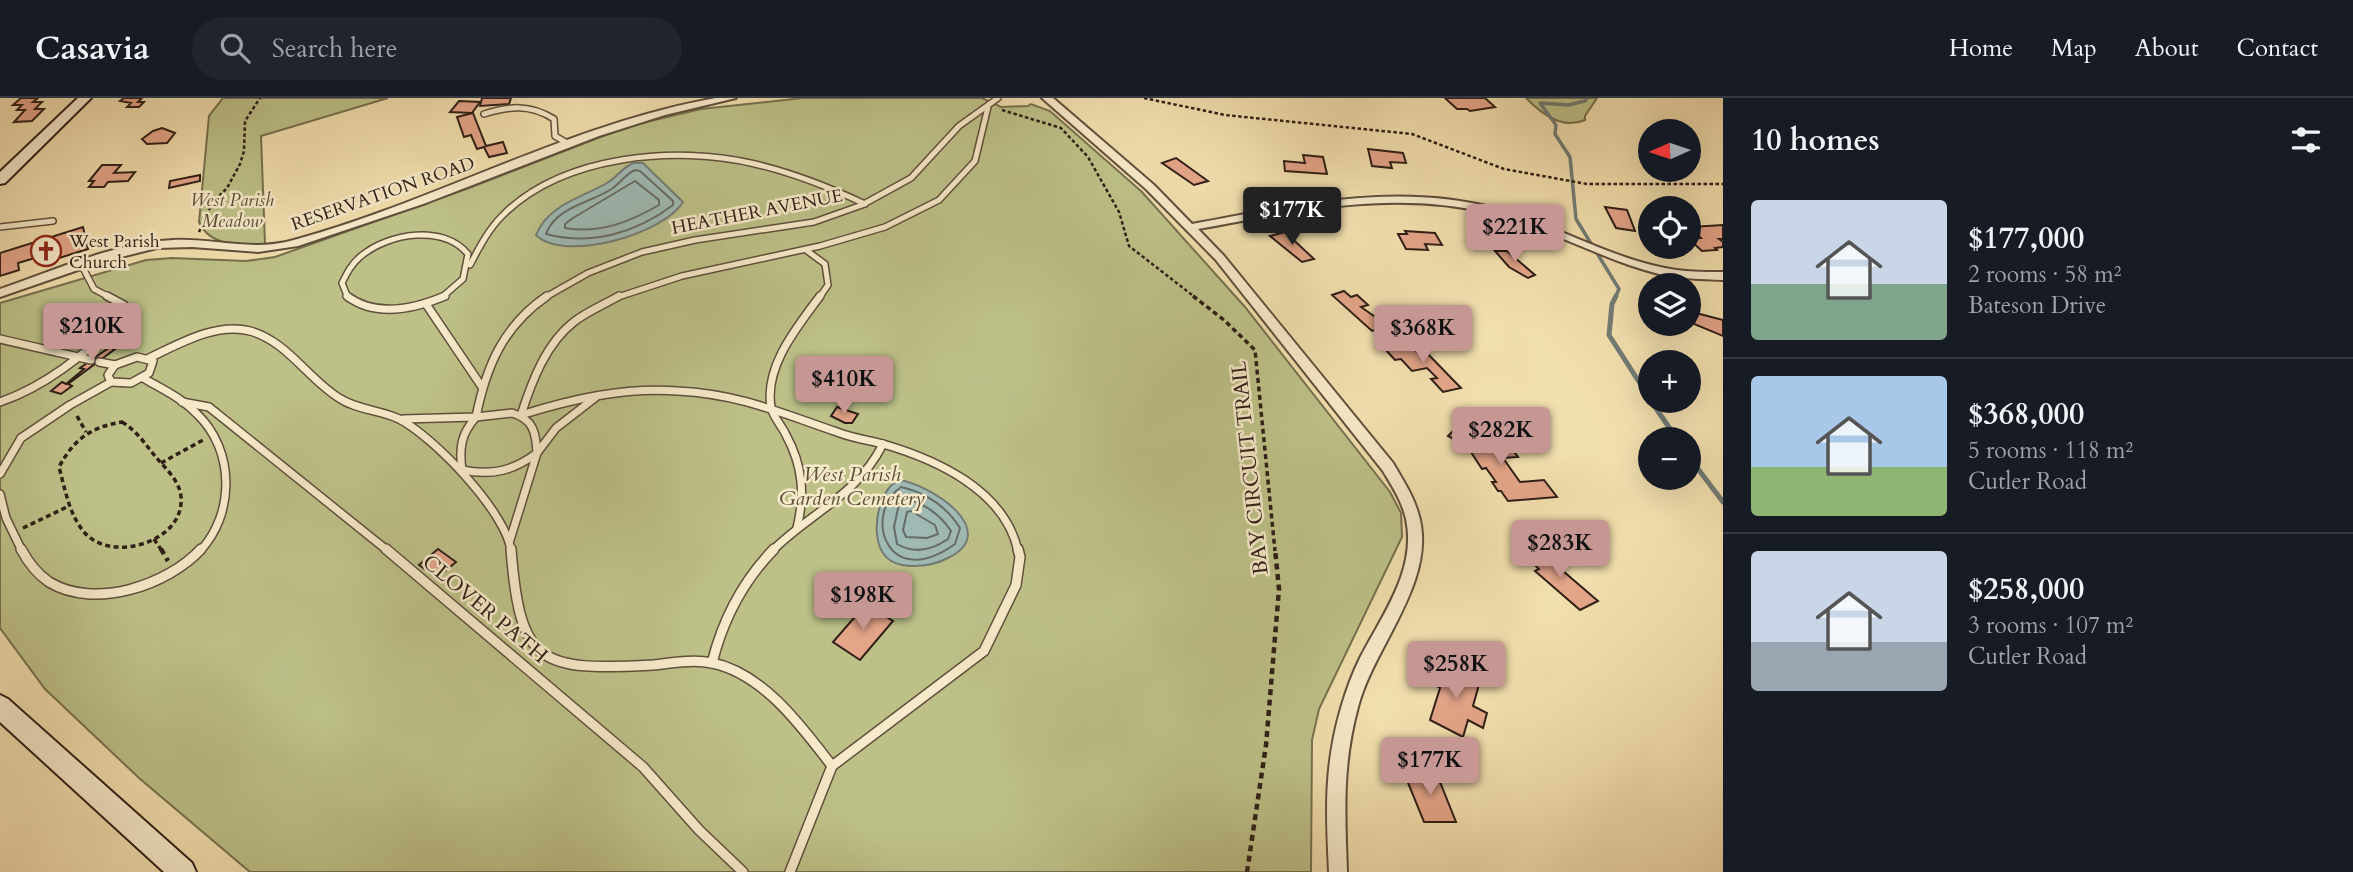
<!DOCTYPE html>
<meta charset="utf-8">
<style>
body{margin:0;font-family:Cardo,serif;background:#20242c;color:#f1f3f6;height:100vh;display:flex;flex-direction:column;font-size:26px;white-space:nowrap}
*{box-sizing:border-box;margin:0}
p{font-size:23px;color:#9ea1a6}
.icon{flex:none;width:38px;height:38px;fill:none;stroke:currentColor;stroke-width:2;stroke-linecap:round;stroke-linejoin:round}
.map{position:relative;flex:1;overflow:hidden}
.panel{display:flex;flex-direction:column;background:#171b24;width:630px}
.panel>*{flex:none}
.needle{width:46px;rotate:267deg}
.fabs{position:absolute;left:1638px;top:21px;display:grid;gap:14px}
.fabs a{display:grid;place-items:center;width:63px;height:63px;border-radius:50%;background:#171b24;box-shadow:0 7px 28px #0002;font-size:35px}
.price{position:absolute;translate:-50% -60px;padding:0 16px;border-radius:7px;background:#c59692;color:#111;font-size:23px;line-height:46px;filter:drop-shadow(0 2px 4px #0008)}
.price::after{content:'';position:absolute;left:50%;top:42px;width:21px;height:16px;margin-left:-10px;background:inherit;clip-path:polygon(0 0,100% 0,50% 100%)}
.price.on{background:#222;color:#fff}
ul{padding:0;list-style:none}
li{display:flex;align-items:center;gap:21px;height:175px;padding:0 28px}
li+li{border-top:2px solid #363941}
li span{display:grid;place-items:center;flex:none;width:196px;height:140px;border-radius:7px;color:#555}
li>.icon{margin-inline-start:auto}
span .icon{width:84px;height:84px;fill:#fffc;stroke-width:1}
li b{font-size:30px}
h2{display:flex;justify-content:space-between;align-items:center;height:84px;padding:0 28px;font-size:30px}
header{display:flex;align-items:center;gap:42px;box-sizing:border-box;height:98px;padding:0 35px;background:#171b24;border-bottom:2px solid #363941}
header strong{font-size:33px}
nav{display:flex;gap:38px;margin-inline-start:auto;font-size:24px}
.search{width:490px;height:63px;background:#20242c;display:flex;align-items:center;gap:18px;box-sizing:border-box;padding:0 24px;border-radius:38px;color:#9ea1a6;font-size:26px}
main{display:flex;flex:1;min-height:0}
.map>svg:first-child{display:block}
.green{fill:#bdc188;stroke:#76704f;stroke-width:2}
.water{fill:#9fbab5;stroke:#727c75;stroke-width:2}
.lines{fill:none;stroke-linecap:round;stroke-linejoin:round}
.shore{stroke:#676c66;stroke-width:2}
.stream-far1{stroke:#727c75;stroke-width:3.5}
.stream{stroke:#727c75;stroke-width:5}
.building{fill:#e4a589;stroke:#2f1f16;stroke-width:2}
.lane-far2-casing{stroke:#604f3c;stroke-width:8}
.lane-far1-casing{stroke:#604f3c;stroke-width:10}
.lane-casing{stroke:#604f3c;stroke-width:12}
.street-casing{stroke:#604f3c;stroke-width:4}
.secondary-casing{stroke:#2f1f16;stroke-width:4}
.path-far2{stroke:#2f1f16;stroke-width:2.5;stroke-dasharray:3.5 2.5;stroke-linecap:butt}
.path-far1{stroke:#2f1f16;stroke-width:3.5;stroke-dasharray:5 3.5;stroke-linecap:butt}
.path{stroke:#2f1f16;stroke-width:4.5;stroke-dasharray:6 4.5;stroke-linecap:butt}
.lane-far2{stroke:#f7eaca;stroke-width:5}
.lane-far1{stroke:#f7eaca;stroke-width:7}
.lane{stroke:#f7eaca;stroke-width:9}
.street{fill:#f7eaca;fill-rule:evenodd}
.secondary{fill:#f7eaca;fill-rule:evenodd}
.labels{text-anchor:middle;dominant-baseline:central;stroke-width:5;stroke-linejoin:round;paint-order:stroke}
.far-street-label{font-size:18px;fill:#2f1f16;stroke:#f7eaca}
.far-park-label{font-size:18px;font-style:italic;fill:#5a5038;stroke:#f7eaca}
.far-poi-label{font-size:18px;fill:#2f1f16;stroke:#f7eaca;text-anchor:start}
.street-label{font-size:21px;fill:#2f1f16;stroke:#f7eaca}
.park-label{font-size:21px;font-style:italic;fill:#5a5038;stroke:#f7eaca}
</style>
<header>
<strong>Casavia</strong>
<div class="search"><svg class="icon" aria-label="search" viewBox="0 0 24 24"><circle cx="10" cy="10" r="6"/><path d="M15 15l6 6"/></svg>Search here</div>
<nav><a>Home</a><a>Map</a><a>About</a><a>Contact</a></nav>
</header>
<main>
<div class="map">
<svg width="1723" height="774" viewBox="0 0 1723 774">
<rect width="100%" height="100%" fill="#f2dfae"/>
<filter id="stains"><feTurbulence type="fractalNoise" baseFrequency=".00286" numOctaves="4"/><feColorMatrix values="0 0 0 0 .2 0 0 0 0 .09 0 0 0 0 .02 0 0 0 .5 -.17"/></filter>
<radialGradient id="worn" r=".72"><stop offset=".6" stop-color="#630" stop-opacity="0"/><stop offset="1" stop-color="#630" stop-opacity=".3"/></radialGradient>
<g class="green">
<path d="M223,0H388L261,38L265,146C242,148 210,149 199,124L209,18Z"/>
<path d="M803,0H982L1001,9L1028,8L1031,6L1050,13L1142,94L1245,209L1390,394L1401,415L1402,439L1319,611L1312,642L1311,774H250L139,680L45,591L0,530V205L146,162L172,160L246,163L275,159L469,90L629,28L701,11Z"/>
<path d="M1526,0H1597L1585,18V22C1562,32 1542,16 1526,0Z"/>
</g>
<g class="water">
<path d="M634,65H643L683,104C664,136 564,165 536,137C548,107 581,100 607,85C618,79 623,68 634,65Z"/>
<path d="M899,382C930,386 1003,433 948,460C931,469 895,474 883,455C870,436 878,391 899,382Z"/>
</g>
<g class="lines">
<g class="shore">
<path d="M635,72L640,73L673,103V107C636,135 591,148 546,136C556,108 592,105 613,90C621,84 626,76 635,72Z"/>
<path d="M635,83L659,102V107C630,124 599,136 565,130V126L573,120Z"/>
<path d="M901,389C927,395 946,408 960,430L955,446C887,495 862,416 901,389Z"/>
<path d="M904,399C924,406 939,415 951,433L948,441C932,452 914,456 897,446L894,429L900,401Z"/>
<path d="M911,413L935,427L938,436L927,440L906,439L903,432L907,414Z"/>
</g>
<path class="stream-far1" d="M1587,0L1585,3L1568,7L1540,5L1556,27L1555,36L1570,59L1576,121L1619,191L1615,200"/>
<g class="stream">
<path d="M1616,198L1612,206L1609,237L1650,301"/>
<path d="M1651,303L1677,341"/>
<path d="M1689,359L1723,404"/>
</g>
</g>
<g class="building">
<path d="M21,0H38L33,4H42L35,11H44L32,23L14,24L25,12H17L22,7H13Z"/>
<path d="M124,0H142L138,4H144L139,9H127L131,5L120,3Z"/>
<path d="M482,0H511L509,6L480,8Z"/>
<path d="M1445,0H1485L1495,9L1470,13L1467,11H1457Z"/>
<path d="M459,3L480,4L472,15L450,14Z"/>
<path d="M473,15L486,48L503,44L507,55L489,59L484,49L477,51L471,37L464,39L457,19Z"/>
<path d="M162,30L175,35L167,45L147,46L142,41L153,33Z"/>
<path d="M1368,51L1403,55L1406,65L1390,64L1392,70L1372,68Z"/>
<path d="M1303,57L1323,59L1327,76L1285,73L1284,63L1305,65Z"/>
<path d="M1176,60L1208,83L1194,87L1162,65Z"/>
<path d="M102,67H121L114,75L135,74L128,83L108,84L104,89H89L94,83H89Z"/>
<path d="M200,77V83L169,90L170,83Z"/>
<path d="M1605,109L1627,112L1635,133L1616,130Z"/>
<path d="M1723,127V141H1719L1723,144V149L1715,150L1717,152L1702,153L1689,141L1701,140L1690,129Z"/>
<path d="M83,129L88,151L56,161L55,154L18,165L19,172L0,178V155Z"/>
<path d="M1405,133L1435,135L1442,147L1425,146L1428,152L1406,151L1398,136H1407Z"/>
<path d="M1285,134L1314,161L1302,164L1270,138Z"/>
<path d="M1495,153H1507L1535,177L1528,180L1509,169Z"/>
<path d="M1344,193L1351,199L1357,197L1368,207L1361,209L1388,228L1372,233L1332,197Z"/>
<path d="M1696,215L1723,222V238L1694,226Z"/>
<path d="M125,233L134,235L125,243L121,242L112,250L115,251L68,286L72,288L61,296L51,293L62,284L66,286L84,271L80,270L120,242L116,240Z"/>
<path d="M1408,245L1419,256L1427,255L1461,290L1443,294L1431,281L1437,280L1427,270L1412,273L1401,261L1395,262L1384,250Z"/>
<path d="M837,309L858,316L852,325H845L831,318Z"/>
<path d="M1459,327L1484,338L1490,346L1507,345L1518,359L1503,360L1520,384L1544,382L1557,399L1508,403L1501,393H1498L1492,384H1496L1486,370L1482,371L1467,348L1448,338Z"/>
<path d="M1535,449L1598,503L1580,512L1535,473L1539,471L1522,455Z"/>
<path d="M438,451L456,464L437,480L419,467Z"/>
<path d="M866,506L893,523L860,562L833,544Z"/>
<path d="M1440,564L1480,583L1473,608L1487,615L1483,630L1468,622L1463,639L1430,622L1440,590L1433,586Z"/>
<path d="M1436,674L1456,724H1424L1404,675Z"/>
</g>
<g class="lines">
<g class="lane-far2-casing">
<g id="lane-far2">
<path d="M484,16C510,8 530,6 554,21L555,38L567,45"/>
<path d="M0,129L53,123"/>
<path d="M806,152L825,166L828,187L819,200"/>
<path d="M470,167C479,150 488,132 502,118C562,57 676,47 755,66C793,75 829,89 865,106"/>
<path d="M82,168L94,191L111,200"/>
<path d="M348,200L342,185C347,175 352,165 361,158C389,135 443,126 468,156L463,181L441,200"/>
<path d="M544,200L588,175L642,154L695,142L814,124L862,107L911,80L959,28L998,0"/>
<path d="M615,200L682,178L820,148L885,129L939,102L975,63L988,9"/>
</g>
</g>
<g class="lane-far1-casing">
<g id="lane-far1">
<path d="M347,198C376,220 414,211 445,198"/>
<path d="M426,206L482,289"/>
<path d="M0,241L91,262"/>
<path d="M137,259L153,263L149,275L131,285L111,284L108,277L115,267Z"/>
<path d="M149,260C179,246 216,224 250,233C287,243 308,281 339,300C357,312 380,312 399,321C433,338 507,415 511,453"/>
<path d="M99,264L115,267"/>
<path d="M143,280C162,291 182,300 197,316C235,352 235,416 200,453"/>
<path d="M0,304C49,287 91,252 126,215L124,207L107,198"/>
<path d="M182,304L209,309L388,453"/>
<path d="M512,315C533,321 536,334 537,355C513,373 492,378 462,372C459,350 461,336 476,319Z"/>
<path d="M521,317C572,301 624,289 678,293C739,296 781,315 837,334C852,340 868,342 883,346C938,362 1005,393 1018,453"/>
<path d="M521,317C532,283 546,245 575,223C588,213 605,206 619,198"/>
<path d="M403,321L476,319C486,269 503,228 547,198"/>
<path d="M0,376L21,340L70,307L111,284"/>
<path d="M0,396L6,420L22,453"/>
<path d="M797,430C805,397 803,368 786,337C782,328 773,319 771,309C764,268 798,228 820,198"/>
<path d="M510,442L537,355L556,330L596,299"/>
<path d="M772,453C811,414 857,398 883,346"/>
</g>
</g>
<g class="lane-casing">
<g id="lane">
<path d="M21,451C28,464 37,476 49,484C95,512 168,487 201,451"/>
<path d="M386,451L643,669L699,732L743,774"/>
<path d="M511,451C520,568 540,573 653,567C671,565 694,561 712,565C763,575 802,629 832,668"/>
<path d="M712,565C723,521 742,484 774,451"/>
<path d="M832,668L984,553L1016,487L1020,459L1018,451"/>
<path d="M790,774L832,668"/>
</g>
</g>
<g class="street-casing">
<g id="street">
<path d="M716,0H736L665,17L599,38L426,105L298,148L258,154L192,149L157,150L101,164L0,199V191C56,172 113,145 173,142C214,140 254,154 294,142C437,103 569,26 716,0Z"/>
<path d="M1042,0H1053L1154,87L1192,126C1291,108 1394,84 1494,110C1552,125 1605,158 1665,170C1684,174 1703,174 1723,174V182C1701,181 1680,181 1659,176C1600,161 1547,129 1488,115C1392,91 1293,114 1198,131L1224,158L1393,365C1403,382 1414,399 1419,418C1437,483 1374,548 1358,609C1342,668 1345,714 1347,774H1329C1326,714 1324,668 1341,610C1346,593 1352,576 1360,560C1382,517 1417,472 1406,421C1402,403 1392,388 1383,373L1216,162L1146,91Z"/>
</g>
</g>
<g class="secondary-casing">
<g id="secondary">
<path d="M78,0H91L5,85L0,86V74Z"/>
<path d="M0,597L8,601L192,765L196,774H164L0,624Z"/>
</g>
</g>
<g class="path-far2">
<path d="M1144,0L1225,17L1412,36L1504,71L1587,86H1723"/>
<path d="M1002,12L1061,30L1088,59L1119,114L1129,148L1196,200"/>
<path d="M199,134L212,105L227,90L240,66L244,53L245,23L260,0"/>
</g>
<g class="path-far1">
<path d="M1193,198L1224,222L1255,252L1275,453"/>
<path d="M77,318L86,334"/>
<path d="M122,324C137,333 145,346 155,358C165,370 180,383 181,399C185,444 111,466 84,434C69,416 65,391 59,369C74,341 91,329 122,324Z"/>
<path d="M161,365L203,342"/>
<path d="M23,430L69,408"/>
<path d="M154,441L162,453"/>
</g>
<g class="path">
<path d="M161,451L168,463"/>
<path d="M1247,774L1266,647L1279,491L1275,451"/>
</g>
<use href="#lane-far2" class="lane-far2"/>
<use href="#lane-far1" class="lane-far1"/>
<use href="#lane" class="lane"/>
<use href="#street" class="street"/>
<use href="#secondary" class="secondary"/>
</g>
<defs>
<g id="church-ring" transform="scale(1.575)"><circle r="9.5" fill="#f7eaca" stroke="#8f2418" stroke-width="1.5"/><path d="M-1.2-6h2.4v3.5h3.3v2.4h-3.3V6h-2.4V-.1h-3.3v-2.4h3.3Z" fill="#8f2418"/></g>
</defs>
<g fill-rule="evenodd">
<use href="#church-ring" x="46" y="153"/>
</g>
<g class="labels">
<g class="far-street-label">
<text transform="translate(383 96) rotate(-19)">RESERVATION ROAD</text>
<text transform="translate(757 114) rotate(-11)">HEATHER AVENUE</text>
</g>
<g class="far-park-label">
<text x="232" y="102">West Parish<tspan x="232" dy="21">Meadow</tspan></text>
</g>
<g class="far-poi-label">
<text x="69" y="143">West Parish<tspan x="69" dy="21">Church</tspan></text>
</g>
<g class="street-label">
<text transform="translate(1250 370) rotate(-96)">BAY CIRCUIT TRAIL</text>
<text transform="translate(485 511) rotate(40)">CLOVER PATH</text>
</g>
<g class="park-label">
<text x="852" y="376">West Parish<tspan x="852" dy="24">Garden Cemetery</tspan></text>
</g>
</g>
<rect width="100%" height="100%" filter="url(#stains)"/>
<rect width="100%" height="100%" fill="url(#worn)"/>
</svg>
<div class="fabs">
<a><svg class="needle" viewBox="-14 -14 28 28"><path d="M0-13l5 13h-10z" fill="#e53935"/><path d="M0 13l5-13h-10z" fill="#9ea1a6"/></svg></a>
<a><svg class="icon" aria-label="locate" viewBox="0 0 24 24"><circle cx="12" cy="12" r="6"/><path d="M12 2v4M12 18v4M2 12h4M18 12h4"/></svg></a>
<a><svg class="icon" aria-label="layers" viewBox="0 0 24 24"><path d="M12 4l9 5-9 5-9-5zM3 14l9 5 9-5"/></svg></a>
<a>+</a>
<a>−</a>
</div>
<b class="price on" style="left:1292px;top:149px">$177K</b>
<b class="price" style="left:1515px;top:166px">$221K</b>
<b class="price" style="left:92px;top:265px">$210K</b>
<b class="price" style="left:1423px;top:267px">$368K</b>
<b class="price" style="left:844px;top:318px">$410K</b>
<b class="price" style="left:1501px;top:369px">$282K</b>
<b class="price" style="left:1560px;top:482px">$283K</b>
<b class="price" style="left:863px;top:534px">$198K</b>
<b class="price" style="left:1456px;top:603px">$258K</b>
<b class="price" style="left:1430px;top:699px">$177K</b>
</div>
<section class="panel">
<h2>10 homes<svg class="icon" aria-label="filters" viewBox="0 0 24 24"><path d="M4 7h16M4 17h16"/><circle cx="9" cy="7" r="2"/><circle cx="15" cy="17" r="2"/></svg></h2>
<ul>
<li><span style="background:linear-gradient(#c9d6e8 60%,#7fa58c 0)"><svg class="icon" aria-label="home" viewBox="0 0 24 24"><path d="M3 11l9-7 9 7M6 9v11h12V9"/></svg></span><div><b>$177,000</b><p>2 rooms · 58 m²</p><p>Bateson Drive</p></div></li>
<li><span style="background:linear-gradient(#a9c7e8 65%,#8fb573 0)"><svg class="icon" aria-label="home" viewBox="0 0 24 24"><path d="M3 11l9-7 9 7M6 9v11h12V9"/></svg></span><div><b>$368,000</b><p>5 rooms · 118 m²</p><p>Cutler Road</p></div></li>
<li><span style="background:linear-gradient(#c9d6e8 65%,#9aa5b1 0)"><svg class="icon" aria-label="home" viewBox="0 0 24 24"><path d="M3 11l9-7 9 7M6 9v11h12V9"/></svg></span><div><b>$258,000</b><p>3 rooms · 107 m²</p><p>Cutler Road</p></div></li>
</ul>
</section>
</main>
